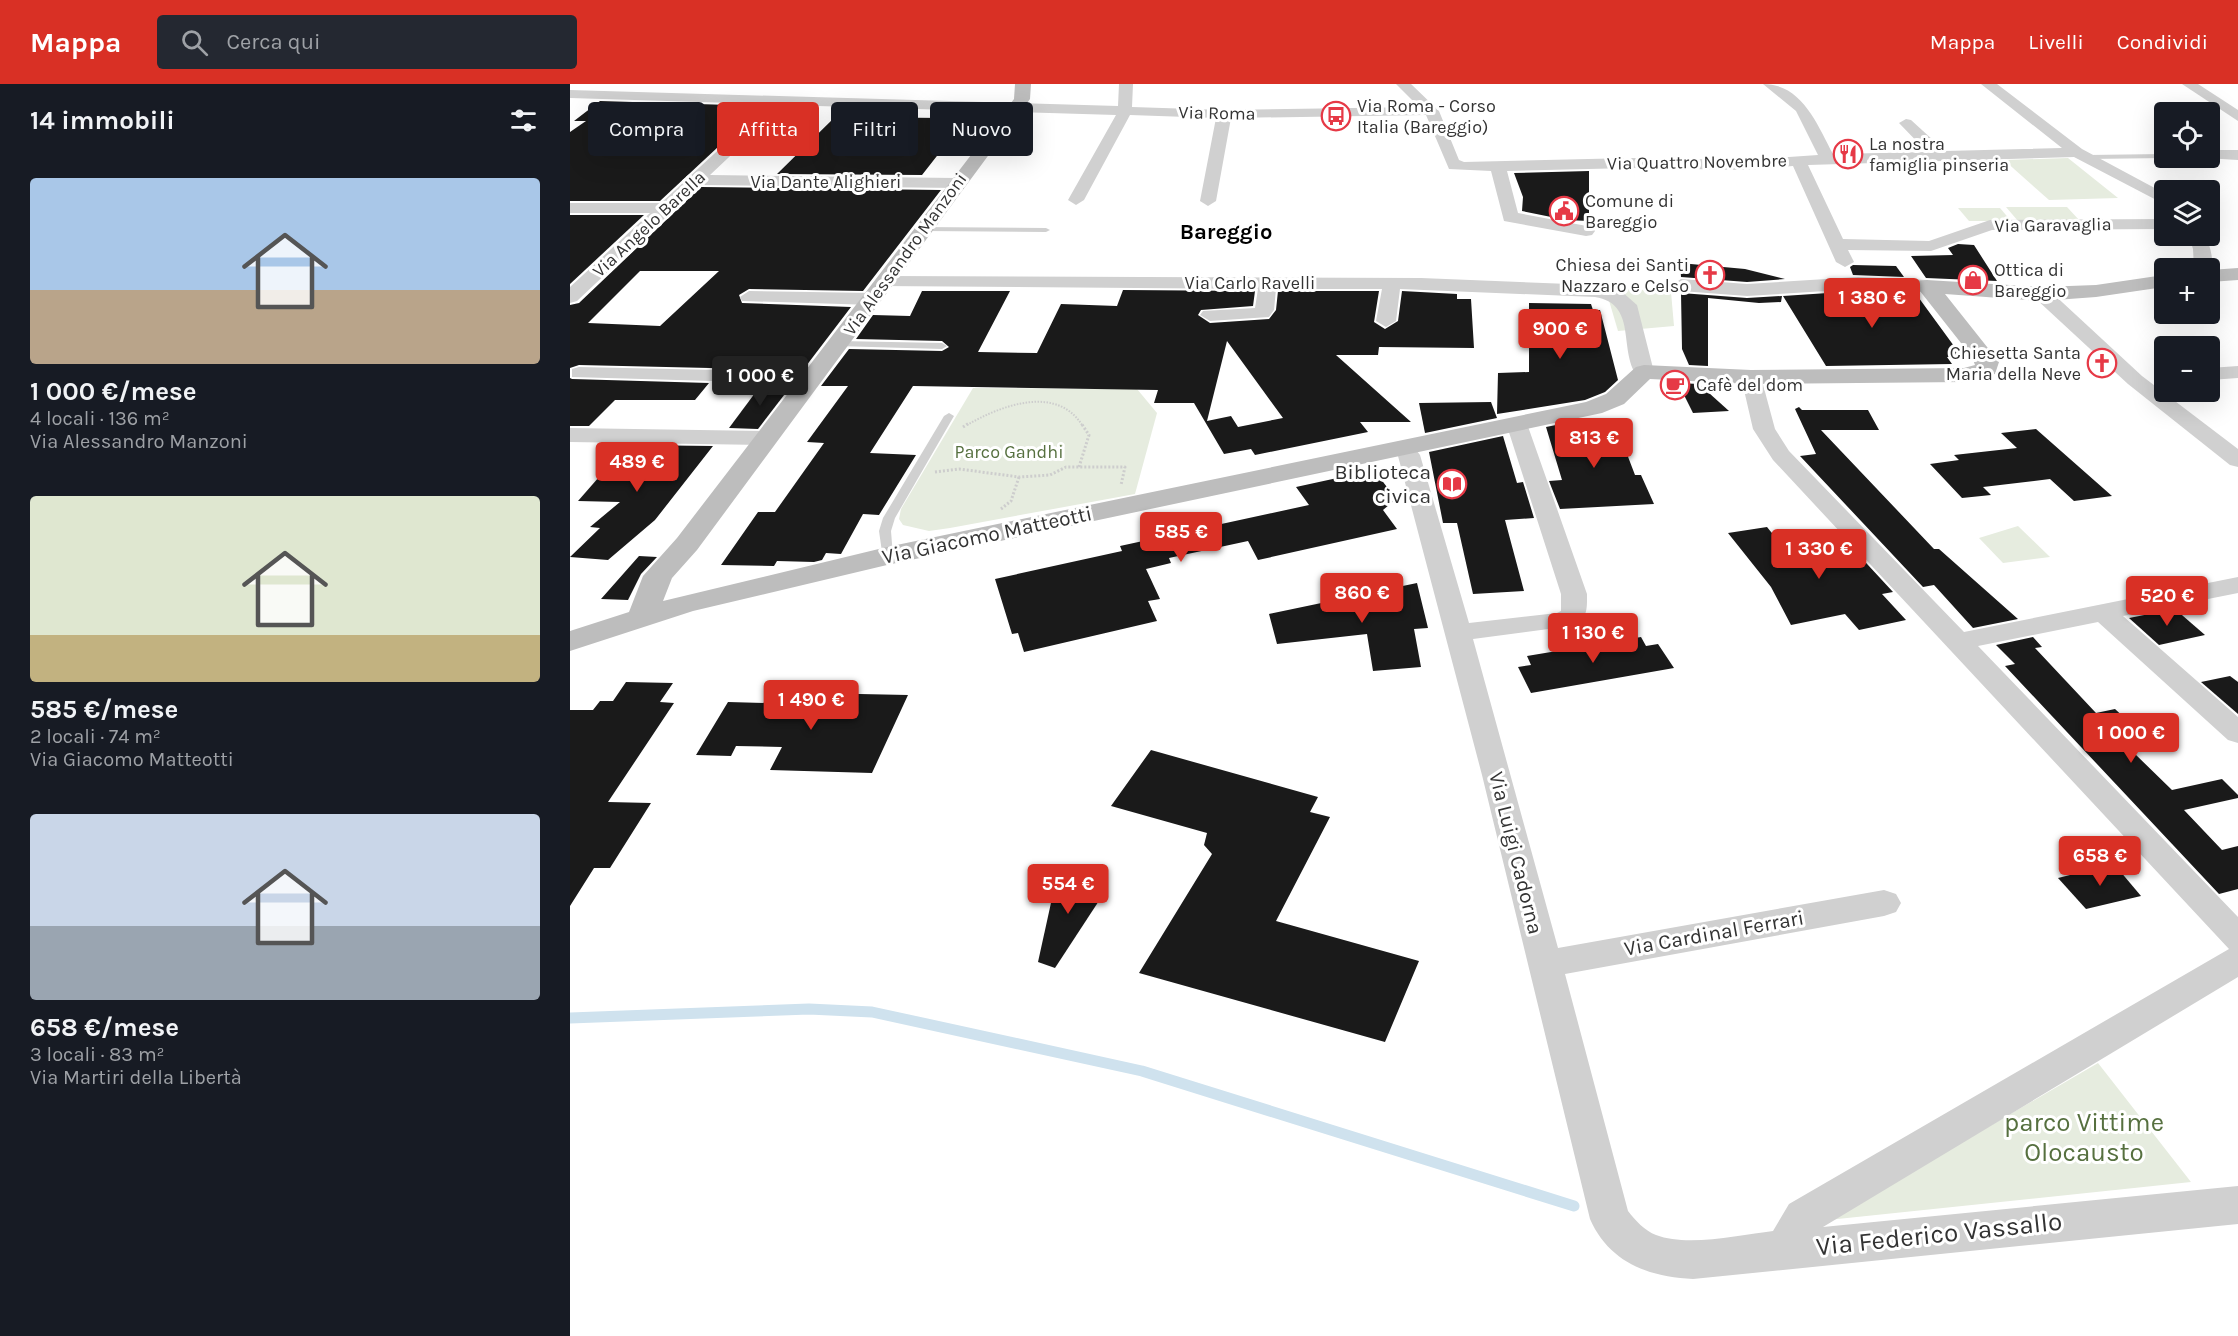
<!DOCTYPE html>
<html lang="it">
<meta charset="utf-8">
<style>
body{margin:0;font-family:Karla,sans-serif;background:#242831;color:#f1f3f6;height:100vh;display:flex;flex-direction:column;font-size:22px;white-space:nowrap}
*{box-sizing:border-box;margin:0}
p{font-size:20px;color:#9ea1a6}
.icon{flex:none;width:33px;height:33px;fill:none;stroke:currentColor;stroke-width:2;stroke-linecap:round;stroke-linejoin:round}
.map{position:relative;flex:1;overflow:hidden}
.side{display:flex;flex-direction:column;background:#171b24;width:570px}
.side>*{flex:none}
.guide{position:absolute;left:18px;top:18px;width:570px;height:54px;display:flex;gap:12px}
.controls{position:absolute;left:1584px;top:18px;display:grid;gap:12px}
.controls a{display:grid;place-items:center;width:66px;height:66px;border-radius:6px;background:#171b24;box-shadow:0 6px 24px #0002;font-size:30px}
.price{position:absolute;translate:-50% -51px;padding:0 14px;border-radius:6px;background:#d93025;color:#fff;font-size:20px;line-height:39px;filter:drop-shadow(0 2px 3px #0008)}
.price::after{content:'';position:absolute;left:50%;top:36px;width:18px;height:14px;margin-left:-9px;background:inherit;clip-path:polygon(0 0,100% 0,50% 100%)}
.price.selected{background:#222;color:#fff}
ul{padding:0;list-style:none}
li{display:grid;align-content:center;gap:12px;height:318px;padding:0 30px}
li span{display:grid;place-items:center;height:186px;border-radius:6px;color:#555}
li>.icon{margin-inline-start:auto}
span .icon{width:108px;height:108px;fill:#fffc;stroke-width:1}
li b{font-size:26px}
h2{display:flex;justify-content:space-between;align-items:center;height:72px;padding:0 30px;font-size:26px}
.tag{padding:0 21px;border-radius:6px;background:#171b24;box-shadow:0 6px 24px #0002;font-size:21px;line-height:54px}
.tag.selected{background:#d93025;color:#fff}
header{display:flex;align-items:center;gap:36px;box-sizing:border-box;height:84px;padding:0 30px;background:#d93025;color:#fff}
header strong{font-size:28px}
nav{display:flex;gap:33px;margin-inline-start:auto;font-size:21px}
.search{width:420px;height:54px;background:#242831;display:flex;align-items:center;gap:15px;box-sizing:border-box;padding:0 21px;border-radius:6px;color:#9ea1a6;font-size:22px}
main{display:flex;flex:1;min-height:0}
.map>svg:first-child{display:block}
.green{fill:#e6ecdf}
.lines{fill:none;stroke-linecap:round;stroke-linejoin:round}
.stream{stroke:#cfe2ee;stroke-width:11}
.building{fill:#1a1a1a;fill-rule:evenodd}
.path-far1{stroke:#cdcdcd;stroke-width:2;stroke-dasharray:1.5 1.5;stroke-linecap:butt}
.path{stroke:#cdcdcd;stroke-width:3;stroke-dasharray:2 2;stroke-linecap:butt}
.lane{fill:#d0d0d0;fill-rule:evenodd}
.street{fill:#d0d0d0;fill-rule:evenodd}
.secondary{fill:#bdbdbd;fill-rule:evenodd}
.labels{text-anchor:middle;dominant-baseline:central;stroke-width:6;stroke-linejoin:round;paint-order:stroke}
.far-poi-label{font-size:18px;fill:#333;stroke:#fff;text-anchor:start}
.far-street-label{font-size:18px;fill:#333;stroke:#fff}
.far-park-label{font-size:18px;fill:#56703f;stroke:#fff}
.poi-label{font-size:21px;fill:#333;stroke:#fff;text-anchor:end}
.street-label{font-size:21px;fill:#333;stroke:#fff}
.far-district-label{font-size:22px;font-weight:bold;fill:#000;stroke:#fff}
.near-park-label{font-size:26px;fill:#56703f;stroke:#fff}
.near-street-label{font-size:26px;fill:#333;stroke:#fff}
</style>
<header>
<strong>Mappa</strong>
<div class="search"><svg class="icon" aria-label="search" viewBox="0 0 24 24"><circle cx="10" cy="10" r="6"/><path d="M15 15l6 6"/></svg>Cerca qui</div>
<nav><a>Mappa</a><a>Livelli</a><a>Condividi</a></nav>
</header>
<main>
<section class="side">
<h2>14 immobili<svg class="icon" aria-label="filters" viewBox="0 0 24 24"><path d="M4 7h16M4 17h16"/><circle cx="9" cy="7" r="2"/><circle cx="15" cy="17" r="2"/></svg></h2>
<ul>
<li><span style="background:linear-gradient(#a9c7e8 60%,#b9a48a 0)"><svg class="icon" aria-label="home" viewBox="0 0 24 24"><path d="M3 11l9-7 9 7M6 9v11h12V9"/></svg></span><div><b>1 000 €/mese</b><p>4 locali · 136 m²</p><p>Via Alessandro Manzoni</p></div></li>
<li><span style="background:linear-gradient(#dfe7d0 75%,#c2b280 0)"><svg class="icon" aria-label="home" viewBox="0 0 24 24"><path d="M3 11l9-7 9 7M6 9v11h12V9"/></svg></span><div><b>585 €/mese</b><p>2 locali · 74 m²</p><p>Via Giacomo Matteotti</p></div></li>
<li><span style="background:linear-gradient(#c9d6e8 60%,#9aa5b1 0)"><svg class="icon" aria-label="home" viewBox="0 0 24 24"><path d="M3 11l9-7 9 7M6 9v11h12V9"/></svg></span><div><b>658 €/mese</b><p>3 locali · 83 m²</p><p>Via Martiri della Libertà</p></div></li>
</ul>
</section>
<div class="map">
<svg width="1668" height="1252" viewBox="0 0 1668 1252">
<rect width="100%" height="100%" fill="#fff"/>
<g class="green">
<path d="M1498,74L1548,114L1479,116L1434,76Z"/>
<path d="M1436,123H1497L1510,137H1448Z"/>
<path d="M1388,124H1430L1441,137H1399Z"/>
<path d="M1035,203L1101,208L1104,242L1048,247Z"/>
<path d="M403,304L567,305L587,329L565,410L380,444L359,447L333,441L329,435L331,425Z"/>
<path d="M1448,442L1480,473L1433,479L1409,454Z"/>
<path d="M1528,979L1621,1098L1258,1136Z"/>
</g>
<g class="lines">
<path class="stream" d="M0,934L239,925L302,928L572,987L1004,1122"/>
</g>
<g class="building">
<path d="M30,17L192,22L90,117H0V48L16,37H4Z"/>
<path d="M265,33L374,34L370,40H392L352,91L207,90Z"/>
<path d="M1019,87V137L996,136L952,127L953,113L944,89Z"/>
<path d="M131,103L371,106L293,207L179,205L169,211L172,219L281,223L233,286L9,281L0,284V221L9,219ZM70,187H149L90,242L18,239Z"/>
<path d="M0,131H74L0,200Z"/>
<path d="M1388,160L1404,161L1427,197L1356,194L1341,172L1383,171L1378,164Z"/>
<path d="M1110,179L1175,185L1215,195L1177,198L1111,193Z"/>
<path d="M1283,181L1326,182L1334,193L1283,191L1280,183Z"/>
<path d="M553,206L685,207L683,222L631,226L628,231L640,239L699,235L706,226L708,207H809L804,238L815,245L828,237L832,207L887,210V215H901L904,264L809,263L808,271H766L841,338H790L798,348L685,371L681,365L654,370L624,319H584L588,306L343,302L300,369L346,371L309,431L293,430L271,470L256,469L252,476L244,478L207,477L204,482L151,481L188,428H205L254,359L237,358L278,302H251L279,265L372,267L379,263L372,257L286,255L303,231L340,232L352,207H440L408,268L467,269L491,220L547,222ZM657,257L713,334L668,343L661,332L637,337Z"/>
<path d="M1288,207L1346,210L1392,273H1377L1382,280L1256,282L1213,212Z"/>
<path d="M1111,209L1177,214L1212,212L1211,218L1189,219L1138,214V282L1119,281L1112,265Z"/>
<path d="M959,219L1021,220L1023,226H1030L1048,296L1035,308L1015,316L927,330L928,289L959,288Z"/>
<path d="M0,294L2,295L139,299L125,316H45L19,342H0Z"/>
<path d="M1108,299L1129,300L1159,327L1123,329Z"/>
<path d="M191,301L221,302L188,345L159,344Z"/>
<path d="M921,318L927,334L855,349L849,319Z"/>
<path d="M1229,323L1232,326H1298L1309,346H1251L1364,465H1369L1448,535L1403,544L1364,501L1353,503L1230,372L1246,370L1225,325Z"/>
<path d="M1011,336L1001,346L1047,344L1065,391H1071L1084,420L990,425L979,397L992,396L976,343Z"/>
<path d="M1466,345L1542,412L1504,417L1480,395L1413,403L1421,411L1392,414L1360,380L1389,376L1384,371L1447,364L1431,349Z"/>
<path d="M933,352L947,399L953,398L964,434L935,436L954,507L903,510L887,439H873L859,368Z"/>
<path d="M57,361L143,362L85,436L38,476L0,473L30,444L20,443L50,418L8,417Z"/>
<path d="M804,386L826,415L813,426L827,445L688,476L678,457L599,474L601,479L576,485L590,515L578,517L587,537L454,568L448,549L442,550L425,495L552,467L550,462L739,421L726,403Z"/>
<path d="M1197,443L1214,464L1273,454L1323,508L1312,510L1336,536L1289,546L1275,530L1221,541L1201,503L1158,449Z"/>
<path d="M69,472L87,473L71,490L58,516L31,515Z"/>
<path d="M847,499L858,544L844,545L851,583L803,587L797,550L707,560L699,530Z"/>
<path d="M1605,525L1635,551L1589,561L1559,534Z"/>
<path d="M1071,553L1076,562L1088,560L1104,584L961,609L948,583L961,581L957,572Z"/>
<path d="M1463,553L1472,563L1465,564L1526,629L1545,625L1558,637L1576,632L1604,657L1564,669L1602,706L1652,695L1668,711V714L1614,726L1652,766L1668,762V805L1649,810L1435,582L1445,580L1426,561Z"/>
<path d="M1660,592L1668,598V630L1631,598Z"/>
<path d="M56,598L103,599L90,618L104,619L38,718L81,719L40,784H24L0,822V626H23L30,617H43Z"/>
<path d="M241,609L338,611L302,689L200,686L212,663L166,662L161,672L126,671L158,618L236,620Z"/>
<path d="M581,666L748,713L740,728L760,733L706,837L849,877L815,958L569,889L642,770L634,761L637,749L541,722Z"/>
<path d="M1544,780L1571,812L1516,825L1488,794Z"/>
<path d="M488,787L538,803L485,884L468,878Z"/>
</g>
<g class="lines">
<path class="path-far1" d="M397,341C430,322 486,300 512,341"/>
<g class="path">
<path d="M393,343L399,339"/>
<path d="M509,383L519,351L511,339"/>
<path d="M365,388L389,385L449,393L480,391L496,383H555L551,401"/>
<path d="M431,425L441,417L449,393"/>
</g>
<g class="lane">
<path d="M1594,70V74H1597L1518,75L1514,73L1518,71Z"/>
<path d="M351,143L476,144L480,146L476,148L354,147L350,145Z"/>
<path d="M269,257L372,259L377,262L372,265L266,262V258Z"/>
<path d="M379,329L384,332L325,434L321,447L323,472L321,475H313L309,447L313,434L374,332Z"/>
</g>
<g class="street">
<path d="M549,0H563L562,23L654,26L849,23L826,0H841L869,27L889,76L894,78L1061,74L1176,76L1248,71L1226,27L1193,0C1232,0 1247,40 1263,70L1357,68L1329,39L1336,35L1341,36L1375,67L1492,64L1411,0H1427L1512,65L1594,109V120L1504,73L1238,81L1273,155L1359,157L1420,136L1594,135V145L1422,146L1361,167L1278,166L1284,178L1275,183L1266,178L1223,82L1176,86L1061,84L937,87L948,129L1022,143L1025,147L1022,151L1016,152L934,137L921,87L879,85L856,31L661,34L646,117L638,122L630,117L646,34L560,31L514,116L506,121L498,116L546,31L214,21L140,91L387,94L395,99L387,104L130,101L7,217L0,219V203L80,129H0V119H91L198,20L0,14V6L548,22Z"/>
<path d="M1612,0H1628L1668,26V37Z"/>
<path d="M1640,66H1668V76L1635,74H1640Z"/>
<path d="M1619,152H1636C1640,163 1645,177 1640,188V184H1624L1623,165Z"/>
<path d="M317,192L851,194L1025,201L1050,206L1067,221L1084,288L1081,292H1067C1048,265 1068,220 1025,213L830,205L826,237L816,243L806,237L812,205H706L704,226L699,233L640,237L630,231L633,227L685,224L688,205L310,202L308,198Z"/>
<path d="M1288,193L1357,196L1366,202L1357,208L1288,205L1177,212L1111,207L1102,201L1111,195L1177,200Z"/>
<path d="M1472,204L1479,206L1572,292L1668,365V383L1660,381L1558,300L1465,214L1463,210Z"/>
<path d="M179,207L303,209L312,215L303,221L172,217L170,213Z"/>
<path d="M1668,282V294L1640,296V284Z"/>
<path d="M9,283L243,288L250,290L253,294L250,298L243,300L2,293V285Z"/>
<path d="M1181,287L1188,289L1191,293L1205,345L1219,367L1394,548L1668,493V509L1553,532L1668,633V659L1658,656L1528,538L1408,562L1668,833V893L1253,1143L1668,1102V1140L1123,1195C1078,1193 1039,1178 1020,1135L912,691L828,372L821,363L824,358H840L850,371L899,539L987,529L991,527V510L936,339L939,334H955L1017,510C1017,527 1018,534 1001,542L903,555L988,864L1314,806L1326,810L1331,819L1326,828L1314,832L995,890L1058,1127C1065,1136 1075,1147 1086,1151C1117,1163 1171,1151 1203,1147L1219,1120L1659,865L1203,376L1183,345L1171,293L1174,289Z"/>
<path d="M0,344L197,347L205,349L208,354L205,359L197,361L0,358Z"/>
</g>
<g class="secondary">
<path d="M445,0H461L460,15L127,466L102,494L93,517L317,463L1016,318L1036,310L1066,283L1074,281L1181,286L1394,284L1405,281L1402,273L1346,202L1349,197L1357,196L1472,203L1526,201L1594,191V203L1526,213L1472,217L1375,210L1429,278L1425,290L1395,298L1181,300L1080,295L1054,320L1032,329L317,481L123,527L0,567V547L59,528L73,492L107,454L444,15Z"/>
<path d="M1668,184V196L1640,198V186Z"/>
</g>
</g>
<defs>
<g id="bus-ring" transform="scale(1.5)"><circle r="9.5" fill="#fff" stroke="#e63946" stroke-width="1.5"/><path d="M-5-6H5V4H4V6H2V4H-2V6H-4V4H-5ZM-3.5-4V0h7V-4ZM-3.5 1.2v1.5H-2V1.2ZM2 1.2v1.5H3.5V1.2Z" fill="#e63946"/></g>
<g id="restaurant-ring" transform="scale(1.5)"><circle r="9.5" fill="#fff" stroke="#e63946" stroke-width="1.5"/><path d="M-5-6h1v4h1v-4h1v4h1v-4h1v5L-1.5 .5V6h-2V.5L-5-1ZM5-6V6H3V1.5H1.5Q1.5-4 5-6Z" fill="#e63946"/></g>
<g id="civic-ring" transform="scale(1.5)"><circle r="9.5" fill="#fff" stroke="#e63946" stroke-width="1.5"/><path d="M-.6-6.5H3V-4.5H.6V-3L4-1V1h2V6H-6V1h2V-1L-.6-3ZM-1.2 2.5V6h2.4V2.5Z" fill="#e63946"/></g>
<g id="church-ring" transform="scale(1.5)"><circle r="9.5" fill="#fff" stroke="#e63946" stroke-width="1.5"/><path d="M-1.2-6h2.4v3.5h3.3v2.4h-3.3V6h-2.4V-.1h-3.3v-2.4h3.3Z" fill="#e63946"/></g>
<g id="shop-ring" transform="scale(1.5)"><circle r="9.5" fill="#fff" stroke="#e63946" stroke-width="1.5"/><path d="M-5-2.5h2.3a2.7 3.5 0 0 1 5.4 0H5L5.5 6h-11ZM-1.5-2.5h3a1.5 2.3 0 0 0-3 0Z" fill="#e63946"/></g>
<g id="cafe-ring" transform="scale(1.5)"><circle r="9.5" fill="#fff" stroke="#e63946" stroke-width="1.5"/><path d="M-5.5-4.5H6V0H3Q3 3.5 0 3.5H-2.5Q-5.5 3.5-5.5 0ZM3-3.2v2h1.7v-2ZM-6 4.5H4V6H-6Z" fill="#e63946"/></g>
<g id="library-ring" transform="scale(1.5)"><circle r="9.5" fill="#fff" stroke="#e63946" stroke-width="1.5"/><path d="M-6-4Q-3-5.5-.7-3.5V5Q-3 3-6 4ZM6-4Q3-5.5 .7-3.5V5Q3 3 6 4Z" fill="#e63946"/></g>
</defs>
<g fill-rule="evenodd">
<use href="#bus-ring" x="766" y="32"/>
<use href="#restaurant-ring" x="1278" y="70"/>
<use href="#civic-ring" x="994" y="127"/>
<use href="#church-ring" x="1140" y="191"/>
<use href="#shop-ring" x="1403" y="196"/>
<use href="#church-ring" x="1532" y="279"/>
<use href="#cafe-ring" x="1105" y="301"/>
<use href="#library-ring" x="882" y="400"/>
</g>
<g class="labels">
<g class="far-poi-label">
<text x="787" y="22">Via Roma - Corso<tspan x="787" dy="21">Italia (Bareggio)</tspan></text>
<text x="1299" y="60">La nostra<tspan x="1299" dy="21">famiglia pinseria</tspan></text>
<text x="1015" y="117">Comune di<tspan x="1015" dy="21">Bareggio</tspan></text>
<text x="1119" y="181" text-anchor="end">Chiesa dei Santi<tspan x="1119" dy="21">Nazzaro e Celso</tspan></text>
<text x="1424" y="186">Ottica di<tspan x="1424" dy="21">Bareggio</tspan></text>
<text x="1511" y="269" text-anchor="end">Chiesetta Santa<tspan x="1511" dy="21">Maria della Neve</tspan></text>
<text x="1126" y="301">Cafè del dom</text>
</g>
<g class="far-street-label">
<text transform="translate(647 29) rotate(1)">Via Roma</text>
<text transform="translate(1127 78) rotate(-1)">Via Quattro Novembre</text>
<text x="256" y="98">Via Dante Alighieri</text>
<text transform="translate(79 140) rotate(-43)">Via Angelo Barella</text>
<text transform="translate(1483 141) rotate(-1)">Via Garavaglia</text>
<text transform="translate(335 170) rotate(-54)">Via Alessandro Manzoni</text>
<text x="680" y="199">Via Carlo Ravelli</text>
</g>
<g class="far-park-label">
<text x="439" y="368">Parco Gandhi</text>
</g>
<g class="poi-label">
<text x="861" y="388">Biblioteca<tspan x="861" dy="24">civica</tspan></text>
</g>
<g class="street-label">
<text transform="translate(417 451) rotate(-12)">Via Giacomo Matteotti</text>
<text transform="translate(946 769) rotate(76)">Via Luigi Cadorna</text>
<text transform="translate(1144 849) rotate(-10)">Via Cardinal Ferrari</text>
</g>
<g class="far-district-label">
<text x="656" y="148">Bareggio</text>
</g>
<g class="near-park-label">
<text x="1514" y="1038">parco Vittime<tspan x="1514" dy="30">Olocausto</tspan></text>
</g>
<g class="near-street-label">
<text transform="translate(1369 1150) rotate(-6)">Via Federico Vassallo</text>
</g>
</g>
</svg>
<div class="controls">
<a><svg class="icon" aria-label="locate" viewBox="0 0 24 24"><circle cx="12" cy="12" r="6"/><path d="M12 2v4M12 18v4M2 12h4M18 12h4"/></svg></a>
<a><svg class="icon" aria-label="layers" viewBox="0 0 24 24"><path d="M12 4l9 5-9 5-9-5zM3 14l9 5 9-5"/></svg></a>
<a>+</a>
<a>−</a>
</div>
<b class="price" style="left:1302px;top:245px">1 380 €</b>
<b class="price" style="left:990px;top:276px">900 €</b>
<b class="price selected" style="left:190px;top:323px">1 000 €</b>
<b class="price" style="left:1024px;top:385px">813 €</b>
<b class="price" style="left:67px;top:409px">489 €</b>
<b class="price" style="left:611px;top:479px">585 €</b>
<b class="price" style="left:1249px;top:496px">1 330 €</b>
<b class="price" style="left:792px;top:540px">860 €</b>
<b class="price" style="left:1597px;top:543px">520 €</b>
<b class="price" style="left:1023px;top:580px">1 130 €</b>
<b class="price" style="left:241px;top:647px">1 490 €</b>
<b class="price" style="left:1561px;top:680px">1 000 €</b>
<b class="price" style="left:1530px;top:803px">658 €</b>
<b class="price" style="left:498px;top:831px">554 €</b>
<div class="guide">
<a class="tag">Compra</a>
<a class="tag selected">Affitta</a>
<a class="tag">Filtri</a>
<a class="tag">Nuovo</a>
</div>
</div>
</main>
